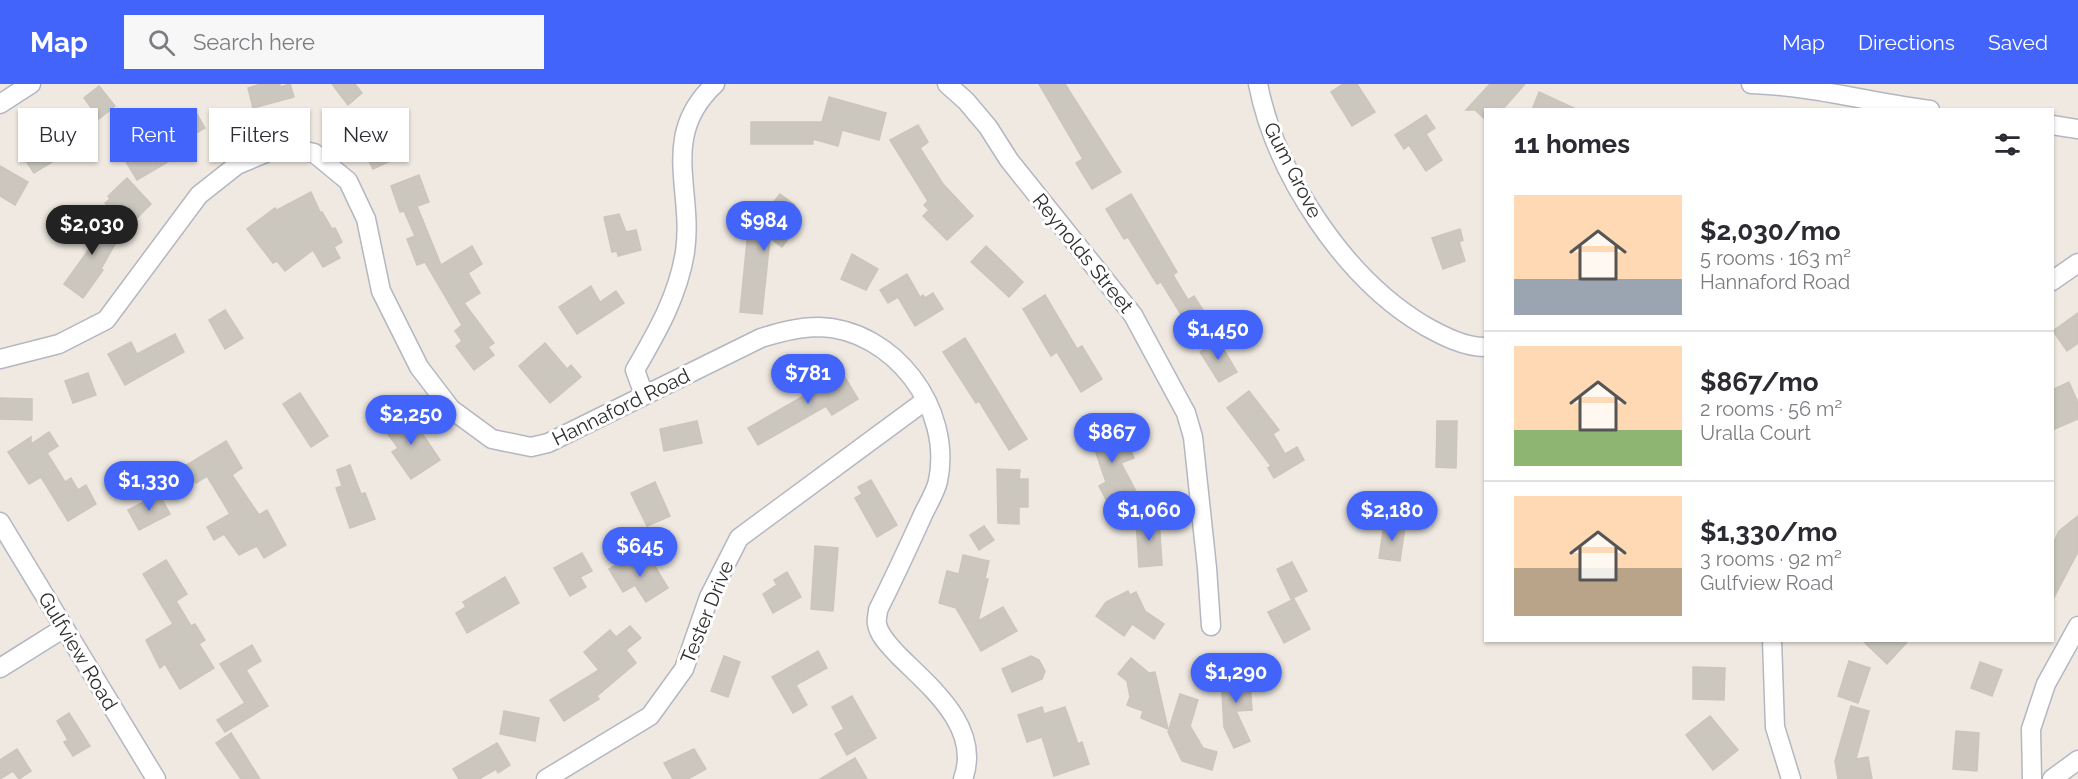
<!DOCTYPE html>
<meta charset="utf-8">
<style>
body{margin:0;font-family:Raleway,sans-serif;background:#f7f7f7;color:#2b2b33;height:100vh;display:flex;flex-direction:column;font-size:22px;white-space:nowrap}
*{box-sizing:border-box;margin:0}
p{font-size:20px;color:#7c7c81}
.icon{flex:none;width:33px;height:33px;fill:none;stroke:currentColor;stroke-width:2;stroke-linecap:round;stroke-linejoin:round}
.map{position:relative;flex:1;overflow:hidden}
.drawer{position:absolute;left:1484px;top:24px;width:570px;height:534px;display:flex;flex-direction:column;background:#fff;border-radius:0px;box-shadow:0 2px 4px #0004}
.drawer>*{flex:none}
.guide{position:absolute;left:18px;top:24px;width:570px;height:54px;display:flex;gap:12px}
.price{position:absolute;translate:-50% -51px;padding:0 14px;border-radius:21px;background:#4264fb;color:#fff;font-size:20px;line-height:39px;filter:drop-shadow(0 2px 3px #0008)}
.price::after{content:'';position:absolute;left:50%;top:36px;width:18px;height:14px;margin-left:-9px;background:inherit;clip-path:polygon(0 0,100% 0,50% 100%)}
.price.current{background:#222;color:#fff}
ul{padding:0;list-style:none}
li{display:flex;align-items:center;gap:18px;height:150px;padding:0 30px}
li+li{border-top:2px solid #e1e1e2}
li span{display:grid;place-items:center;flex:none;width:168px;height:120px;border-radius:0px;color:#555}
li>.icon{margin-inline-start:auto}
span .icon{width:72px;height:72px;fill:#fffc;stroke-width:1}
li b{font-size:26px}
h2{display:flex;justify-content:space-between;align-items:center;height:72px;padding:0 30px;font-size:26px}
.pill{padding:0 21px;border-radius:0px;background:#fff;box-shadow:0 2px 4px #0004;font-size:21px;line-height:54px}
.pill.current{background:#4264fb;color:#fff}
header{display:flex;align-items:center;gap:36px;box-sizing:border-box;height:84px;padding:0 30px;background:#4264fb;color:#fff}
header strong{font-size:28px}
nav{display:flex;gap:33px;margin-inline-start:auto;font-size:21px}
.search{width:420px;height:54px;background:#f7f7f7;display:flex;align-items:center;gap:15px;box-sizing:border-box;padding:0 21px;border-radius:0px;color:#7c7c81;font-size:22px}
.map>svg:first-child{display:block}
.building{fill:#cbc7bf;stroke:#cbc5ba;stroke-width:1.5}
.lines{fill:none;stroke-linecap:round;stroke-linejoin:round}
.minor-casing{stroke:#b4b7c1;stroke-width:21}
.minor{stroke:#fff;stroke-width:18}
.labels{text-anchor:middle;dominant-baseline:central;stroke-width:6;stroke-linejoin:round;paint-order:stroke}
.street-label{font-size:20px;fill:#2e2e2e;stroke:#fff}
</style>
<header>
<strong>Map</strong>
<div class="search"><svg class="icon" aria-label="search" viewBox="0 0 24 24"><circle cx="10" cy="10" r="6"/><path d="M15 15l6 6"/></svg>Search here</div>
<nav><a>Map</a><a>Directions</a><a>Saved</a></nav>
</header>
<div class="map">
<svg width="2078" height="695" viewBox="0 0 2078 695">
<rect width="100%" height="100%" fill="#efe9e1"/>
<g class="building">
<path d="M261,0H280V3L290,0L294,13L253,24L248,4Z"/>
<path d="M332,0H355L362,9L348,21Z"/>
<path d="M1039,0H1065L1121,88L1092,105L1076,79L1083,75Z"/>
<path d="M1343,0H1357L1375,28L1352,42L1331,8Z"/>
<path d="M1490,0H1525L1502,26H1485V35L1475,26H1466Z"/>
<path d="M99,2L115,22L99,35L84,14Z"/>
<path d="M1539,8L1578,26H1532Z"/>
<path d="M829,13L886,29L879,56L842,46L838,62L813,55V60H751V38H822Z"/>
<path d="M195,27L205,44L165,67L171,76L137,96L125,76L163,53L160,48Z"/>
<path d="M1426,31L1435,44L1426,50L1442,76L1426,87L1409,61L1404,65L1395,51Z"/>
<path d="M918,41L928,58L920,64L943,100L973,132L947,156L923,132L929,126L924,121L928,117L890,56Z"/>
<path d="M53,42L61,55L49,62L57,75L34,89L20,68L38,57L35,53Z"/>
<path d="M386,49L397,74L373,85L361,61Z"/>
<path d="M0,82L28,98L15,121L0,112Z"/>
<path d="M419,91L429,118L417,122L441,181L472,162L482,180L468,189L480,209L464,219L494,259L488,263L494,271L474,286L456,262L462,257L455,247L462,241L425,178L417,181L407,155L415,152L404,127L400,128L391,102Z"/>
<path d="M127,94L151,120L128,143L105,119L110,115L108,112Z"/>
<path d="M311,108L320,128H322L332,145L335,144L342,158L334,163L340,174L323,183L313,166L285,187L277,177L273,179L247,145L275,124L277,126Z"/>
<path d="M780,110L795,121L792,125L797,129L786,145L791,151L782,163L770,154L762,230L740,228L747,157L759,141L757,139Z"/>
<path d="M1131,110L1177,188L1173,191L1188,216L1194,212L1208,234L1190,245L1161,198L1157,200L1128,153L1124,155L1106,125Z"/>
<path d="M619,130L626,148L636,146L641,166L618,172L617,167L612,168L604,133Z"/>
<path d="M86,132L120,151L101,185L103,186L83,214L64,200L92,161L75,152Z"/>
<path d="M1460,145L1463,156L1459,158L1465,177L1443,185L1432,154Z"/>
<path d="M986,162L1023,198L1009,213L971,178Z"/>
<path d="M852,170L878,185L866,206L841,195Z"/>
<path d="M907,190L920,213L923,211L925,214L933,209L943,225L915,242L898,213L888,219L880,206Z"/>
<path d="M591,202L600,218L616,207L624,219L577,250L559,223Z"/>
<path d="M1045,211L1077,265L1082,262L1102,295L1081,308L1057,268L1051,272L1023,225Z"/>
<path d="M225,226L243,254L225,265L209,236Z"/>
<path d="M2078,229V259L2067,267L2053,247Z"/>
<path d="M175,250L184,268L125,301L108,270L131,258L137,270Z"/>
<path d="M965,254L1027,355L1009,366L979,317L976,319L943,268Z"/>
<path d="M1218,256L1237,288L1219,298L1200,268Z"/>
<path d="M545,259L567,285L571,281L581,293L550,319L519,282Z"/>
<path d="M837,280L858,315L832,331L826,322L758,361L748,344L821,302L815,293Z"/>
<path d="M88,289L96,311L73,319L65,297Z"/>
<path d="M2069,298L2078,319V335L2052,346V306Z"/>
<path d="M1249,307L1279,346L1273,350L1285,370L1297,363L1304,376L1274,394L1268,384L1271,382L1227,324Z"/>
<path d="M300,309L328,352L311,363L283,320Z"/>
<path d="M0,314L32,315V336L0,335Z"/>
<path d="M407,327L440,376L411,395L392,368L398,364L383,343Z"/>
<path d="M1105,330L1116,363L1128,359L1134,374L1121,379L1139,413L1112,427L1099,402L1106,398L1085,337Z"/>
<path d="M697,337L702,359L664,367L660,345Z"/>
<path d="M1437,337H1457L1456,384L1436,383Z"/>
<path d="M49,348L58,362L47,369L65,398L71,394L78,406L86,401L96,420L68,437L41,393L29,400L8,368L31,353V360Z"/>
<path d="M226,357L242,384L232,391L259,431L267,426L286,461L264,474L257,462L239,471L224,450L214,456L207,443L230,430L207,392L196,399L185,382Z"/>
<path d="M350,381L361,410L365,409L375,435L350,444L336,404L342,402L337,386Z"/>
<path d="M997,385L1020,386L1019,395H1028V423H1019V440L998,439Z"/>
<path d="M871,396L897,441L877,453L855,414L862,410L858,403Z"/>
<path d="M655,398L670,432L647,442L631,409Z"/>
<path d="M159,410L170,430L139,446L128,426Z"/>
<path d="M2078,432V468L2052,517V462L2059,447Z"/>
<path d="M1159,434L1162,481L1139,483L1136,436Z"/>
<path d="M1384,440L1405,443L1400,477L1379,474Z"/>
<path d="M984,442L994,456L979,466L970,451Z"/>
<path d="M815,462L838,464L833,527L811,525Z"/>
<path d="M582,469L592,487L580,493L586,503L570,512L554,484Z"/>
<path d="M648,471L668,504L646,518L635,501L623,508L609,485L623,477L627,484Z"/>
<path d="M963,471L989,477L985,495H988L978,537L1003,523L1017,547L981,567L956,524L939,519L947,487L959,490Z"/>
<path d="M166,476L187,510L176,517L191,542L195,540L205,556L199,560L214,584L180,605L165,580L160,584L146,556L173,540L143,490Z"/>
<path d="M1292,478L1307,507L1291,515L1277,485Z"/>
<path d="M787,488L801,513L773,529L763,510L777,501L774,496Z"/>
<path d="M505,493L519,519L467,549L456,529L466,523L463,518Z"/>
<path d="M1128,507L1130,511L1136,508L1145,527L1164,540L1154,555L1132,540L1124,552L1096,532L1106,518Z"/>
<path d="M1294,515L1310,545L1284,559L1268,528Z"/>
<path d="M630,542L641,554L626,566L636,579L597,612L599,615L564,637L550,616L599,586L584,568L610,546L616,553Z"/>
<path d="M1862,556H1909L1887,580Z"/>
<path d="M252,561L261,577L246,586L268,622L225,648L217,636L245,619L220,580Z"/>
<path d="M818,567L827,584L796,601L807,621L793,629L772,593Z"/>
<path d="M724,572L740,578L728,613L711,607Z"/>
<path d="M1031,572L1039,576L1045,587L1042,595L1012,608L1002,585Z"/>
<path d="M1131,574L1149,589L1155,588L1168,645L1141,634L1143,627L1127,621L1130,613L1127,597L1118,590Z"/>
<path d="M1849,577L1870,584L1858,619L1838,612Z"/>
<path d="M1980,578L2002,586L1992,612L1971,604Z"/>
<path d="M1693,583L1725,584L1724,616L1693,615Z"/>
<path d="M1249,584L1252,626L1236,627L1250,657L1234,664L1224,643L1221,592L1236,591L1235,585Z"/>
<path d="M1180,610L1198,616L1190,642L1203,664L1217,668L1212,686L1182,677L1168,648Z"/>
<path d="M852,612L876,654L847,671L835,650L844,645L832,623Z"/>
<path d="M1851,622L1869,627L1856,675L1868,673L1872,695H1838L1835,677Z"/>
<path d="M1042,623L1044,630L1065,623L1078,660L1082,658L1089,680L1054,692L1042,653L1027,658L1018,631Z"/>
<path d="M504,627L539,634L535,657L500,650Z"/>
<path d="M69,629L90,662L73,672L64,658L68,656L57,637Z"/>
<path d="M1710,632L1738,666L1713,686L1686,651Z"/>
<path d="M1956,647L1979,649L1977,687L1953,685Z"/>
<path d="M231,649L260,695H241L216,659Z"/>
<path d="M497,659L510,681L498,689L496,685L479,695H459L453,685Z"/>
<path d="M17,665L31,687L19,695L13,687L0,695V676Z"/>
<path d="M694,665L706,685L688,695H673L664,679Z"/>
<path d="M855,674L867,695H820Z"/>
</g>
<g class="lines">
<g class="minor-casing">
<g id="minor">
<path d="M947,0L966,17L988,43L1009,76L1133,231L1186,329L1193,353L1207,484L1211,542"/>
<path d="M1258,0C1276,91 1345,195 1425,242C1443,252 1464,263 1485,263"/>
<path d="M1751,0C1811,2 1870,18 1930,26"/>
<path d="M0,20L31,0"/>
<path d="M2052,41L2078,45"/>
<path d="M2052,197L2078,179"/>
<path d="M0,275L59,260L106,236L199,111L237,81L282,62L314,69L348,97L366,135L381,207L419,283L451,325L492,355L531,363L548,359L761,254C780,248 798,243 819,243C894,245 953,325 938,397C935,410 926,423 921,435C907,466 893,496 878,526C878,530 876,536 877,540C879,552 890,562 898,571C929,602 982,643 963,695"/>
<path d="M644,311L635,286C657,248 678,212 685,168C694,105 659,52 715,0"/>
<path d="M0,438L156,695"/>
<path d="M1772,556L1775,643L1791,695"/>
<path d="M0,584L64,544"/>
<path d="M546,695L650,632L684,585L709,513L739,454L926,316"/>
<path d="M2032,695L2031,645L2046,600L2078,542"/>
<path d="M2052,695L2078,676"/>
</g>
</g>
<use href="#minor" class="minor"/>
</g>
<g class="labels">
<g class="street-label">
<text transform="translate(1293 86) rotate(63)">Gum Grove</text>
<text transform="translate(1083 169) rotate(51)">Reynolds Street</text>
<text transform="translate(621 323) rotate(-26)">Hannaford Road</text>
<text transform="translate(707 528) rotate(-68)">Tester Drive</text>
<text transform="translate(78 567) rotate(59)">Gulfview Road</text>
</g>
</g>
</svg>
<b class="price" style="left:764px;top:168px">$984</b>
<b class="price current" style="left:92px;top:172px">$2,030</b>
<b class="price" style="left:1218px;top:277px">$1,450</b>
<b class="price" style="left:808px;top:321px">$781</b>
<b class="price" style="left:411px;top:362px">$2,250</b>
<b class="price" style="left:1112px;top:380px">$867</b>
<b class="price" style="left:149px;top:428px">$1,330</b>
<b class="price" style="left:1149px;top:458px">$1,060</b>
<b class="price" style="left:1392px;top:458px">$2,180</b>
<b class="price" style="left:640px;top:494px">$645</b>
<b class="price" style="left:1236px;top:620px">$1,290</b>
<div class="guide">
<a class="pill">Buy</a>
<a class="pill current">Rent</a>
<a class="pill">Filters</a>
<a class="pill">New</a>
</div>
<section class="drawer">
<h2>11 homes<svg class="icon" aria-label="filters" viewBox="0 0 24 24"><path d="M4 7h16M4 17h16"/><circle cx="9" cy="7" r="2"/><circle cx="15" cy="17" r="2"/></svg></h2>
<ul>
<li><span style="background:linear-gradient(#ffd9b3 70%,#9aa5b1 0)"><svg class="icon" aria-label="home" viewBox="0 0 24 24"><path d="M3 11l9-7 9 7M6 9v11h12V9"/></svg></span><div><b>$2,030/mo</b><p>5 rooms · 163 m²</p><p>Hannaford Road</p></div></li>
<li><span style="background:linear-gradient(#ffd9b3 70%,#8fb573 0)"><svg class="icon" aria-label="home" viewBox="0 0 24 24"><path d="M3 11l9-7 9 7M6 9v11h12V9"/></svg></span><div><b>$867/mo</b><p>2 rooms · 56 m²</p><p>Uralla Court</p></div></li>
<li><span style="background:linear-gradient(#ffd9b3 60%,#b9a48a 0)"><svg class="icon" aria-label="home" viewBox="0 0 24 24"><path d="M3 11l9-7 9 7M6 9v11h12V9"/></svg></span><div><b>$1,330/mo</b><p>3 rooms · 92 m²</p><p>Gulfview Road</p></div></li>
</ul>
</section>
</div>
